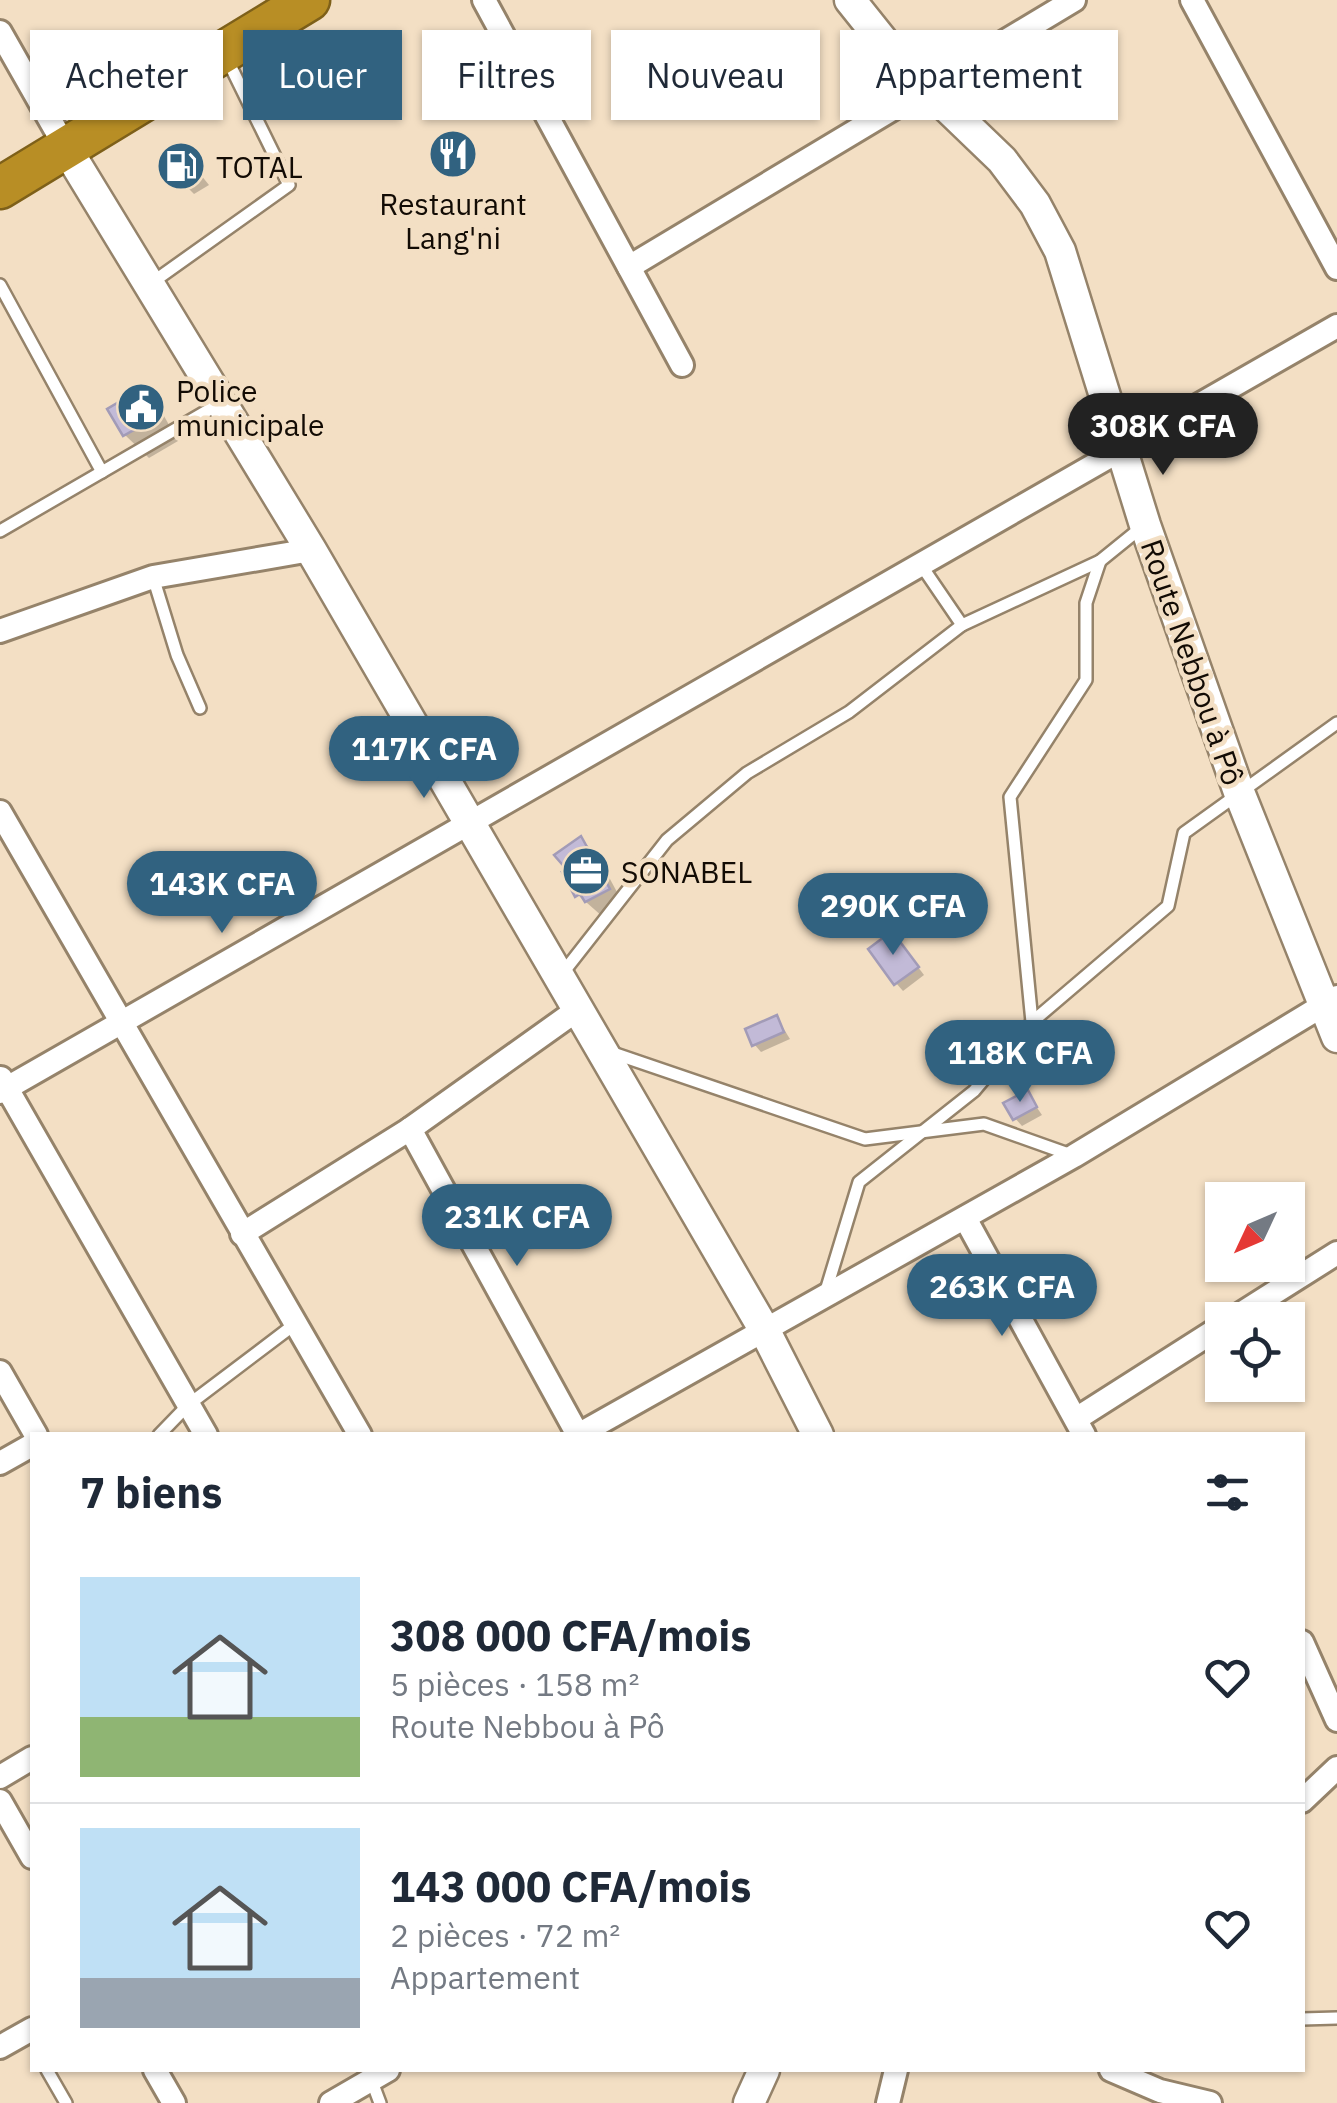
<!DOCTYPE html>
<html lang="fr">
<meta charset="utf-8">
<style>
body{margin:0;font-family:"IBM Plex Sans",sans-serif;background:#f6f6f7;color:#1f2937;height:100vh;display:flex;flex-direction:column;font-size:38px;white-space:nowrap}
*{box-sizing:border-box;margin:0}
p{font-size:32px;color:#747a83}
.icon{flex:none;width:55px;height:55px;fill:none;stroke:currentColor;stroke-width:2;stroke-linecap:round;stroke-linejoin:round}
.map{position:relative;flex:1;overflow:hidden}
.sheet{position:absolute;left:30px;top:1432px;width:1275px;height:640px;display:flex;flex-direction:column;background:#fff;border-radius:0px;box-shadow:0 2px 8px #0004}
.sheet>*{flex:none}
.hud{position:absolute;left:30px;top:30px;width:1278px;height:90px;display:flex;gap:20px}
.needle{width:65px;rotate:226deg}
.controls{position:absolute;left:1205px;top:1182px;display:grid;gap:20px}
.controls a{display:grid;place-items:center;width:100px;height:100px;border-radius:0px;background:#fff;box-shadow:0 2px 8px #0004;font-size:50px}
.price{position:absolute;translate:-50% -85px;padding:0 22px;border-radius:35px;background:#316280;color:#fff;font-size:32px;line-height:65px;filter:drop-shadow(0 2px 5px #0008)}
.price::after{content:'';position:absolute;left:50%;top:60px;width:30px;height:22px;margin-left:-15px;background:inherit;clip-path:polygon(0 0,100% 0,50% 100%)}
.price.current{background:#222;color:#fff}
ul{padding:0;list-style:none}
li{display:flex;align-items:center;gap:30px;height:250px;padding:0 50px}
li+li{border-top:2px solid #e0e1e3}
li span{display:grid;place-items:center;flex:none;width:280px;height:200px;border-radius:0px;color:#555}
li>.icon{margin-inline-start:auto}
span .icon{width:120px;height:120px;fill:#fffc;stroke-width:1}
li b{font-size:42px}
h2{display:flex;justify-content:space-between;align-items:center;height:120px;padding:0 50px;font-size:42px}
.tag{padding:0 35px;border-radius:0px;background:#fff;box-shadow:0 2px 8px #0004;font-size:35px;line-height:90px}
.tag.current{background:#316280;color:#fff}
.map>svg:first-child{display:block}
.shadow{fill:#0003}
.building{fill:#c2bad7;stroke:#a29bb7;stroke-width:2.5}
.lines{fill:none;stroke-linecap:round;stroke-linejoin:round}
.lane-casing{stroke:#95836a;stroke-width:16}
.street-casing{stroke:#95836a;stroke-width:28}
.secondary-casing{stroke:#95836a;stroke-width:35}
.highway-casing{stroke:#7e6019;stroke-width:45}
.lane{stroke:#fff;stroke-width:11}
.street{stroke:#fff;stroke-width:22}
.secondary{stroke:#fff;stroke-width:30}
.highway{stroke:#b88e25;stroke-width:40}
.labels{text-anchor:middle;dominant-baseline:central;stroke-width:9;stroke-linejoin:round;paint-order:stroke}
.poi-label{font-size:30px;fill:#120b04;stroke:#f3dfc4;text-anchor:start}
.street-label{font-size:30px;fill:#120b04;stroke:#f3dfc4}
</style>
<div class="map">
<svg width="1337" height="2103" viewBox="0 0 1337 2103">
<rect width="100%" height="100%" fill="#f3dfc4"/>
<g class="shadow">
<path d="M184,154L209,185L194,194L178,178Z"/>
<path d="M140,392L164,416L178,441L149,458L125,435Z"/>
<path d="M581,839L597,855L624,905L603,917L578,895Z"/>
<path d="M899,942L924,975L903,991L896,983Z"/>
<path d="M777,1018L790,1039L761,1052L754,1044Z"/>
<path d="M1027,1093L1042,1115L1022,1126L1015,1118Z"/>
</g>
<g class="building">
<path d="M184,151L195,168L176,180L165,162Z"/>
<path d="M141,389L157,417L123,436L107,409Z"/>
<path d="M581,836L610,889L585,902L580,894L575,897L562,872L567,870L554,855Z"/>
<path d="M892,931L919,967L894,985L868,949Z"/>
<path d="M777,1015L784,1032L752,1046L745,1029Z"/>
<path d="M1028,1090L1037,1107L1013,1120L1003,1103Z"/>
</g>
<g class="lines">
<g class="lane-casing">
<g id="lane">
<path d="M150,284L289,185L227,59"/>
<path d="M0,285L102,472"/>
<path d="M0,531L219,404"/>
<path d="M919,562L962,625L1100,561L1142,527"/>
<path d="M153,577L177,655L200,708"/>
<path d="M562,974L667,840L747,773L849,712L962,625"/>
<path d="M1032,1022L1168,906L1184,833L1337,723"/>
<path d="M610,1052L865,1139L984,1124L1074,1156"/>
<path d="M825,1294L859,1182L974,1091L1032,1022L1010,797L1086,680V603L1100,561"/>
<path d="M159,1435L188,1405L295,1324"/>
<path d="M1302,2019L1337,2018"/>
<path d="M47,2070L66,2103"/>
<path d="M371,2079L380,2103"/>
</g>
</g>
<g class="street-casing">
<g id="street">
<path d="M484,0L682,365"/>
<path d="M1192,0L1337,268"/>
<path d="M0,32L66,148"/>
<path d="M629,267L1074,0"/>
<path d="M0,631L153,577L311,550"/>
<path d="M0,812L360,1435"/>
<path d="M1,1078L206,1435"/>
<path d="M0,1092L1337,326"/>
<path d="M410,1129L578,1435"/>
<path d="M965,1218L1084,1435"/>
<path d="M242,1234L410,1129L577,1010"/>
<path d="M1231,1320L1337,1253"/>
<path d="M0,1372L36,1435"/>
<path d="M1076,1419L1222,1326"/>
<path d="M578,1435L1074,1156L1337,997"/>
<path d="M0,1463L32,1445"/>
<path d="M1302,1642L1337,1720"/>
<path d="M0,1777L32,1758"/>
<path d="M0,1801L32,1857"/>
<path d="M1302,1801L1337,1768"/>
<path d="M0,2047L32,2029"/>
<path d="M155,2070L174,2103"/>
<path d="M1111,2070L1160,2091L1210,2103"/>
<path d="M331,2103L388,2070"/>
<path d="M888,2103L896,2070"/>
</g>
</g>
<g class="secondary-casing">
<g id="secondary">
<path d="M850,0L898,60L1002,160L1035,204L1060,251L1145,525L1239,792L1337,1037"/>
<path d="M66,148L311,550L765,1331L818,1435"/>
<path d="M749,2103L764,2070"/>
</g>
</g>
<g class="highway-casing">
<path id="highway" d="M0,188L309,0"/>
</g>
<use href="#lane" class="lane"/>
<use href="#street" class="street"/>
<use href="#secondary" class="secondary"/>
<use href="#highway" class="highway"/>
</g>
<defs>
<g id="restaurant-disc" transform="scale(2.5)"><circle r="9.5" fill="#316280" stroke="#f3dfc4"/><path d="M-5-6h1v4h1v-4h1v4h1v-4h1v5L-1.5 .5V6h-2V.5L-5-1ZM5-6V6H3V1.5H1.5Q1.5-4 5-6Z" fill="#fff"/></g>
<g id="fuel-disc" transform="scale(2.5)"><circle r="9.5" fill="#316280" stroke="#f3dfc4"/><path d="M-5.5-6h7V0h2V4h1.3V-2.5L3-4.5l.8-.8L6-3V5H2.5V1h-1V6h-7ZM-4.2-4.7v3.2H.2V-4.7Z" fill="#fff"/></g>
<g id="civic-disc" transform="scale(2.5)"><circle r="9.5" fill="#316280" stroke="#f3dfc4"/><path d="M-.6-6.5H3V-4.5H.6V-3L4-1V1h2V6H-6V1h2V-1L-.6-3ZM-1.2 2.5V6h2.4V2.5Z" fill="#fff"/></g>
<g id="office-disc" transform="scale(2.5)"><circle r="9.5" fill="#316280" stroke="#f3dfc4"/><path d="M-6-3h4V-5.5h4V-3h4V5H-6ZM-1-4.5V-3h2v-1.5ZM-6 0V1H6V0Z" fill="#fff"/></g>
</defs>
<g fill-rule="evenodd">
<use href="#restaurant-disc" x="453" y="154"/>
<use href="#fuel-disc" x="181" y="166"/>
<use href="#civic-disc" x="141" y="407"/>
<use href="#office-disc" x="586" y="871"/>
</g>
<g class="labels">
<g class="poi-label">
<text x="216" y="166">TOTAL</text>
<text x="453" y="203" text-anchor="middle">Restaurant<tspan x="453" dy="34">Lang'ni</tspan></text>
<text x="176" y="390">Police<tspan x="176" dy="34">municipale</tspan></text>
<text x="621" y="871">SONABEL</text>
</g>
<g class="street-label">
<text transform="translate(1193 662) rotate(71)">Route Nebbou à Pô</text>
</g>
</g>
</svg>
<div class="controls">
<a><svg class="needle" viewBox="-14 -14 28 28"><path d="M0-13l5 13h-10z" fill="#e53935"/><path d="M0 13l5-13h-10z" fill="#747a83"/></svg></a>
<a><svg class="icon" aria-label="locate" viewBox="0 0 24 24"><circle cx="12" cy="12" r="6"/><path d="M12 2v4M12 18v4M2 12h4M18 12h4"/></svg></a>
</div>
<b class="price current" style="left:1163px;top:478px">308K CFA</b>
<b class="price" style="left:424px;top:801px">117K CFA</b>
<b class="price" style="left:222px;top:936px">143K CFA</b>
<b class="price" style="left:893px;top:958px">290K CFA</b>
<b class="price" style="left:1020px;top:1105px">118K CFA</b>
<b class="price" style="left:517px;top:1269px">231K CFA</b>
<b class="price" style="left:1002px;top:1339px">263K CFA</b>
<div class="hud">
<a class="tag">Acheter</a>
<a class="tag current">Louer</a>
<a class="tag">Filtres</a>
<a class="tag">Nouveau</a>
<a class="tag">Appartement</a>
</div>
<section class="sheet">
<h2>7 biens<svg class="icon" aria-label="filters" viewBox="0 0 24 24"><path d="M4 7h16M4 17h16"/><circle cx="9" cy="7" r="2"/><circle cx="15" cy="17" r="2"/></svg></h2>
<ul>
<li><span style="background:linear-gradient(#bfe0f5 70%,#8fb573 0)"><svg class="icon" aria-label="home" viewBox="0 0 24 24"><path d="M3 11l9-7 9 7M6 9v11h12V9"/></svg></span><div><b>308 000 CFA/mois</b><p>5 pièces · 158 m²</p><p>Route Nebbou à Pô</p></div><svg class="icon" aria-label="heart" viewBox="0 0 24 24"><path d="M12 20l-8-8c-3-5 5-10 8-4 3-6 11-1 8 4z"/></svg></li>
<li><span style="background:linear-gradient(#bfe0f5 75%,#9aa5b1 0)"><svg class="icon" aria-label="home" viewBox="0 0 24 24"><path d="M3 11l9-7 9 7M6 9v11h12V9"/></svg></span><div><b>143 000 CFA/mois</b><p>2 pièces · 72 m²</p><p>Appartement</p></div><svg class="icon" aria-label="heart" viewBox="0 0 24 24"><path d="M12 20l-8-8c-3-5 5-10 8-4 3-6 11-1 8 4z"/></svg></li>
</ul>
</section>
</div>
